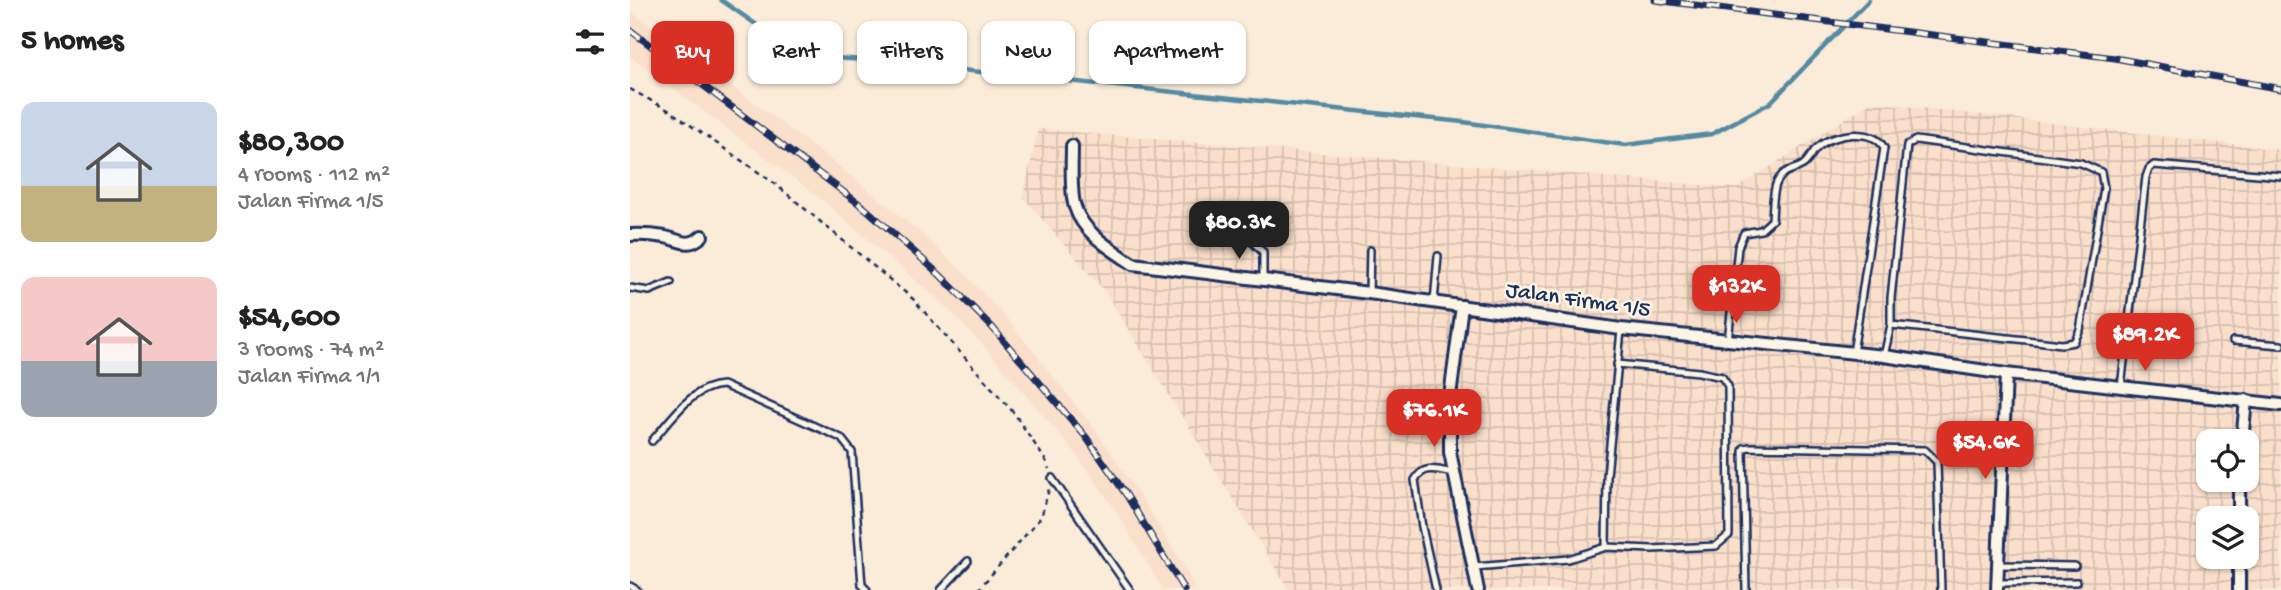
<!DOCTYPE html>
<meta charset="utf-8">
<style>
body{margin:0;font-family:"Gochi Hand",sans-serif;background:#f6f6f6;color:#222;height:100vh;display:flex;flex-direction:column;font-size:26px;white-space:nowrap}
*{box-sizing:border-box;margin:0}
p{font-size:23px;color:#767676}
.icon{flex:none;width:38px;height:38px;fill:none;stroke:currentColor;stroke-width:2;stroke-linecap:round;stroke-linejoin:round}
.map{position:relative;flex:1;overflow:hidden}
.details{display:flex;flex-direction:column;background:#fff;width:630px}
.details>*{flex:none}
.hud{position:absolute;left:21px;top:21px;width:665px;height:63px;display:flex;gap:14px}
.controls{position:absolute;left:1566px;top:429px;display:grid;gap:14px}
.controls a{display:grid;place-items:center;width:63px;height:63px;border-radius:14px;background:#fff;box-shadow:0 2px 5px #0004;font-size:35px}
.price{position:absolute;translate:-50% -60px;padding:0 16px;border-radius:14px;background:#d93025;color:#fff;font-size:23px;line-height:46px;filter:drop-shadow(0 2px 4px #0008)}
.price::after{content:'';position:absolute;left:50%;top:42px;width:21px;height:16px;margin-left:-10px;background:inherit;clip-path:polygon(0 0,100% 0,50% 100%)}
.price.selected{background:#222;color:#fff}
ul{padding:0;list-style:none}
li{display:flex;align-items:center;gap:21px;height:175px;padding:0 21px}
li span{display:grid;place-items:center;flex:none;width:196px;height:140px;border-radius:14px;color:#555}
li>.icon{margin-inline-start:auto}
span .icon{width:84px;height:84px;fill:#fffc;stroke-width:1}
li b{font-size:30px}
h2{display:flex;justify-content:space-between;align-items:center;height:84px;padding:0 21px;font-size:30px}
.pill{padding:0 24px;border-radius:14px;background:#fff;box-shadow:0 2px 5px #0004;font-size:24px;line-height:63px}
.pill.selected{background:#d93025;color:#fff}
main{display:flex;flex:1;min-height:0}
.map>svg:first-child{display:block}
.built{fill:#fadfcb}
.industrial{fill:url(#industrial-grid);fill-rule:evenodd}
.lines{fill:none;stroke-linecap:round;stroke-linejoin:round}
.stream{stroke:#528aa1;stroke-width:4.5}
.service-casing{stroke:#1b2f5e;stroke-width:10}
.minor-casing{stroke:#1b2f5e;stroke-width:16}
.path{stroke:#1b2f5e;stroke-width:2.5;stroke-dasharray:5 5;stroke-linecap:butt}
.service{stroke:#fcf5e5;stroke-width:5}
.minor{stroke:#fcf5e5;stroke-width:10}
.rail-casing{stroke:#1b2f5e;stroke-width:7}
.rail{stroke:#fcf5e5;stroke-width:4.5;stroke-dasharray:13;stroke-linecap:butt}
.labels{text-anchor:middle;dominant-baseline:central;stroke-width:5;stroke-linejoin:round;paint-order:stroke}
.street-label{font-size:23px;fill:#1b2f5e;stroke:#fcf5e5}
</style>
<main>
<section class="details">
<h2>5 homes<svg class="icon" aria-label="filters" viewBox="0 0 24 24"><path d="M4 7h16M4 17h16"/><circle cx="9" cy="7" r="2"/><circle cx="15" cy="17" r="2"/></svg></h2>
<ul>
<li><span style="background:linear-gradient(#c9d6e8 60%,#c2b280 0)"><svg class="icon" aria-label="home" viewBox="0 0 24 24"><path d="M3 11l9-7 9 7M6 9v11h12V9"/></svg></span><div><b>$80,300</b><p>4 rooms · 112 m²</p><p>Jalan Firma 1/5</p></div></li>
<li><span style="background:linear-gradient(#f6c9c9 60%,#9aa5b1 0)"><svg class="icon" aria-label="home" viewBox="0 0 24 24"><path d="M3 11l9-7 9 7M6 9v11h12V9"/></svg></span><div><b>$54,600</b><p>3 rooms · 74 m²</p><p>Jalan Firma 1/1</p></div></li>
</ul>
</section>
<div class="map">
<svg width="1651" height="590" viewBox="0 0 1651 590">
<defs>
<pattern id="industrial-grid" width="8" height="8" patternUnits="userSpaceOnUse" patternTransform="scale(1.75)"><rect width="8" height="8" fill="#fadfcb"/><path d="M0 4h8M4 0v8" fill="none" stroke="#d6c0b1"/></pattern>
</defs>
<rect width="100%" height="100%" fill="#fbebd9"/>
<filter id="ink" filterUnits="userSpaceOnUse"><feTurbulence type="fractalNoise" baseFrequency=".0143" numOctaves="2"/><feDisplacementMap in="SourceGraphic" scale="14" xChannelSelector="R" yChannelSelector="G"/><feConvolveMatrix kernelMatrix="1 2 1 2 8 2 1 2 1" color-interpolation-filters="sRGB"/></filter>
<g filter="url(#ink)">
<path class="built" d="M0,11L210,167L293,235L334,273L378,320L467,432L510,496L556,570L565,590H533L485,509L444,451L354,346L310,301L189,197L0,56Z"/>
<path class="industrial" d="M1241,102L1651,150V590H659L476,293L393,197L408,129L1107,188ZM1578,441H1617V480H1578ZM1578,518H1617V556H1578Z"/>
<g class="lines">
<path class="stream" d="M91,0L154,44L204,58L235,60L833,122L995,145L1082,134L1140,103L1239,0"/>
<g class="service-casing">
<g id="service">
<path d="M614,234L633,252V280"/>
<path d="M0,288L19,291L41,282"/>
<path d="M739,293L740,250"/>
<path d="M804,302L808,256"/>
<path d="M1098,341L1108,247L1114,233L1131,230L1142,220C1143,208 1142,192 1147,182C1156,167 1162,172 1173,165C1179,161 1182,152 1187,148C1202,133 1244,127 1254,148L1223,353"/>
<path d="M1603,341L1651,345"/>
<path d="M1254,356L1261,325V298L1277,145L1286,140L1451,163L1471,172L1474,188L1450,330L1444,342L1432,344L1261,325"/>
<path d="M1491,387L1516,177L1519,169L1524,165L1651,176"/>
<path d="M22,441C41,420 62,386 93,385L211,438L222,452L232,585L237,590"/>
<path d="M422,478L500,590"/>
<path d="M976,547L977,476L991,330"/>
<path d="M1367,565L1445,566"/>
<path d="M845,567L938,559L976,547L1022,549L1086,546L1099,535L1098,386L1092,377L1069,372L987,364"/>
<path d="M1367,583L1447,582"/>
<path d="M0,586L7,590"/>
<path d="M311,590L338,561"/>
<path d="M806,590L792,527L785,480C794,464 808,470 823,473"/>
<path d="M1116,590L1113,451L1114,448L1120,447L1295,450L1307,462L1311,590"/>
</g>
</g>
<g class="minor-casing">
<g id="minor">
<path d="M442,146C442,161 440,193 445,207C453,233 481,249 503,264L739,293L991,329L1254,356L1376,374L1651,405"/>
<path d="M0,235C12,234 23,235 35,237C50,240 58,249 72,236"/>
<path d="M832,306L820,396V452L848,590"/>
<path d="M1612,441L1616,400"/>
<path d="M1609,518V480"/>
<path d="M1609,556V590"/>
<path d="M1367,590L1376,374"/>
</g>
</g>
<g class="path">
<path d="M0,89L40,111L144,183L283,299L384,413L416,461L419,469"/>
<path d="M348,590L411,517L419,489"/>
</g>
<use href="#service" class="service"/>
<use href="#minor" class="minor"/>
<g class="rail-casing">
<g id="rail">
<path d="M1025,0L1485,58L1651,89"/>
<path d="M0,30L236,209L309,274L362,327L456,437L497,496L554,590"/>
</g>
</g>
<use href="#rail" class="rail"/>
</g>
</g>
<g class="labels">
<g class="street-label">
<text transform="translate(948 301) rotate(8)">Jalan Firma 1/5</text>
</g>
</g>
</svg>
<div class="controls">
<a><svg class="icon" aria-label="locate" viewBox="0 0 24 24"><circle cx="12" cy="12" r="6"/><path d="M12 2v4M12 18v4M2 12h4M18 12h4"/></svg></a>
<a><svg class="icon" aria-label="layers" viewBox="0 0 24 24"><path d="M12 4l9 5-9 5-9-5zM3 14l9 5 9-5"/></svg></a>
</div>
<b class="price selected" style="left:609px;top:261px">$80.3K</b>
<b class="price" style="left:1106px;top:325px">$132K</b>
<b class="price" style="left:1515px;top:373px">$89.2K</b>
<b class="price" style="left:804px;top:449px">$76.1K</b>
<b class="price" style="left:1355px;top:481px">$54.6K</b>
<div class="hud">
<a class="pill selected">Buy</a>
<a class="pill">Rent</a>
<a class="pill">Filters</a>
<a class="pill">New</a>
<a class="pill">Apartment</a>
</div>
</div>
</main>
